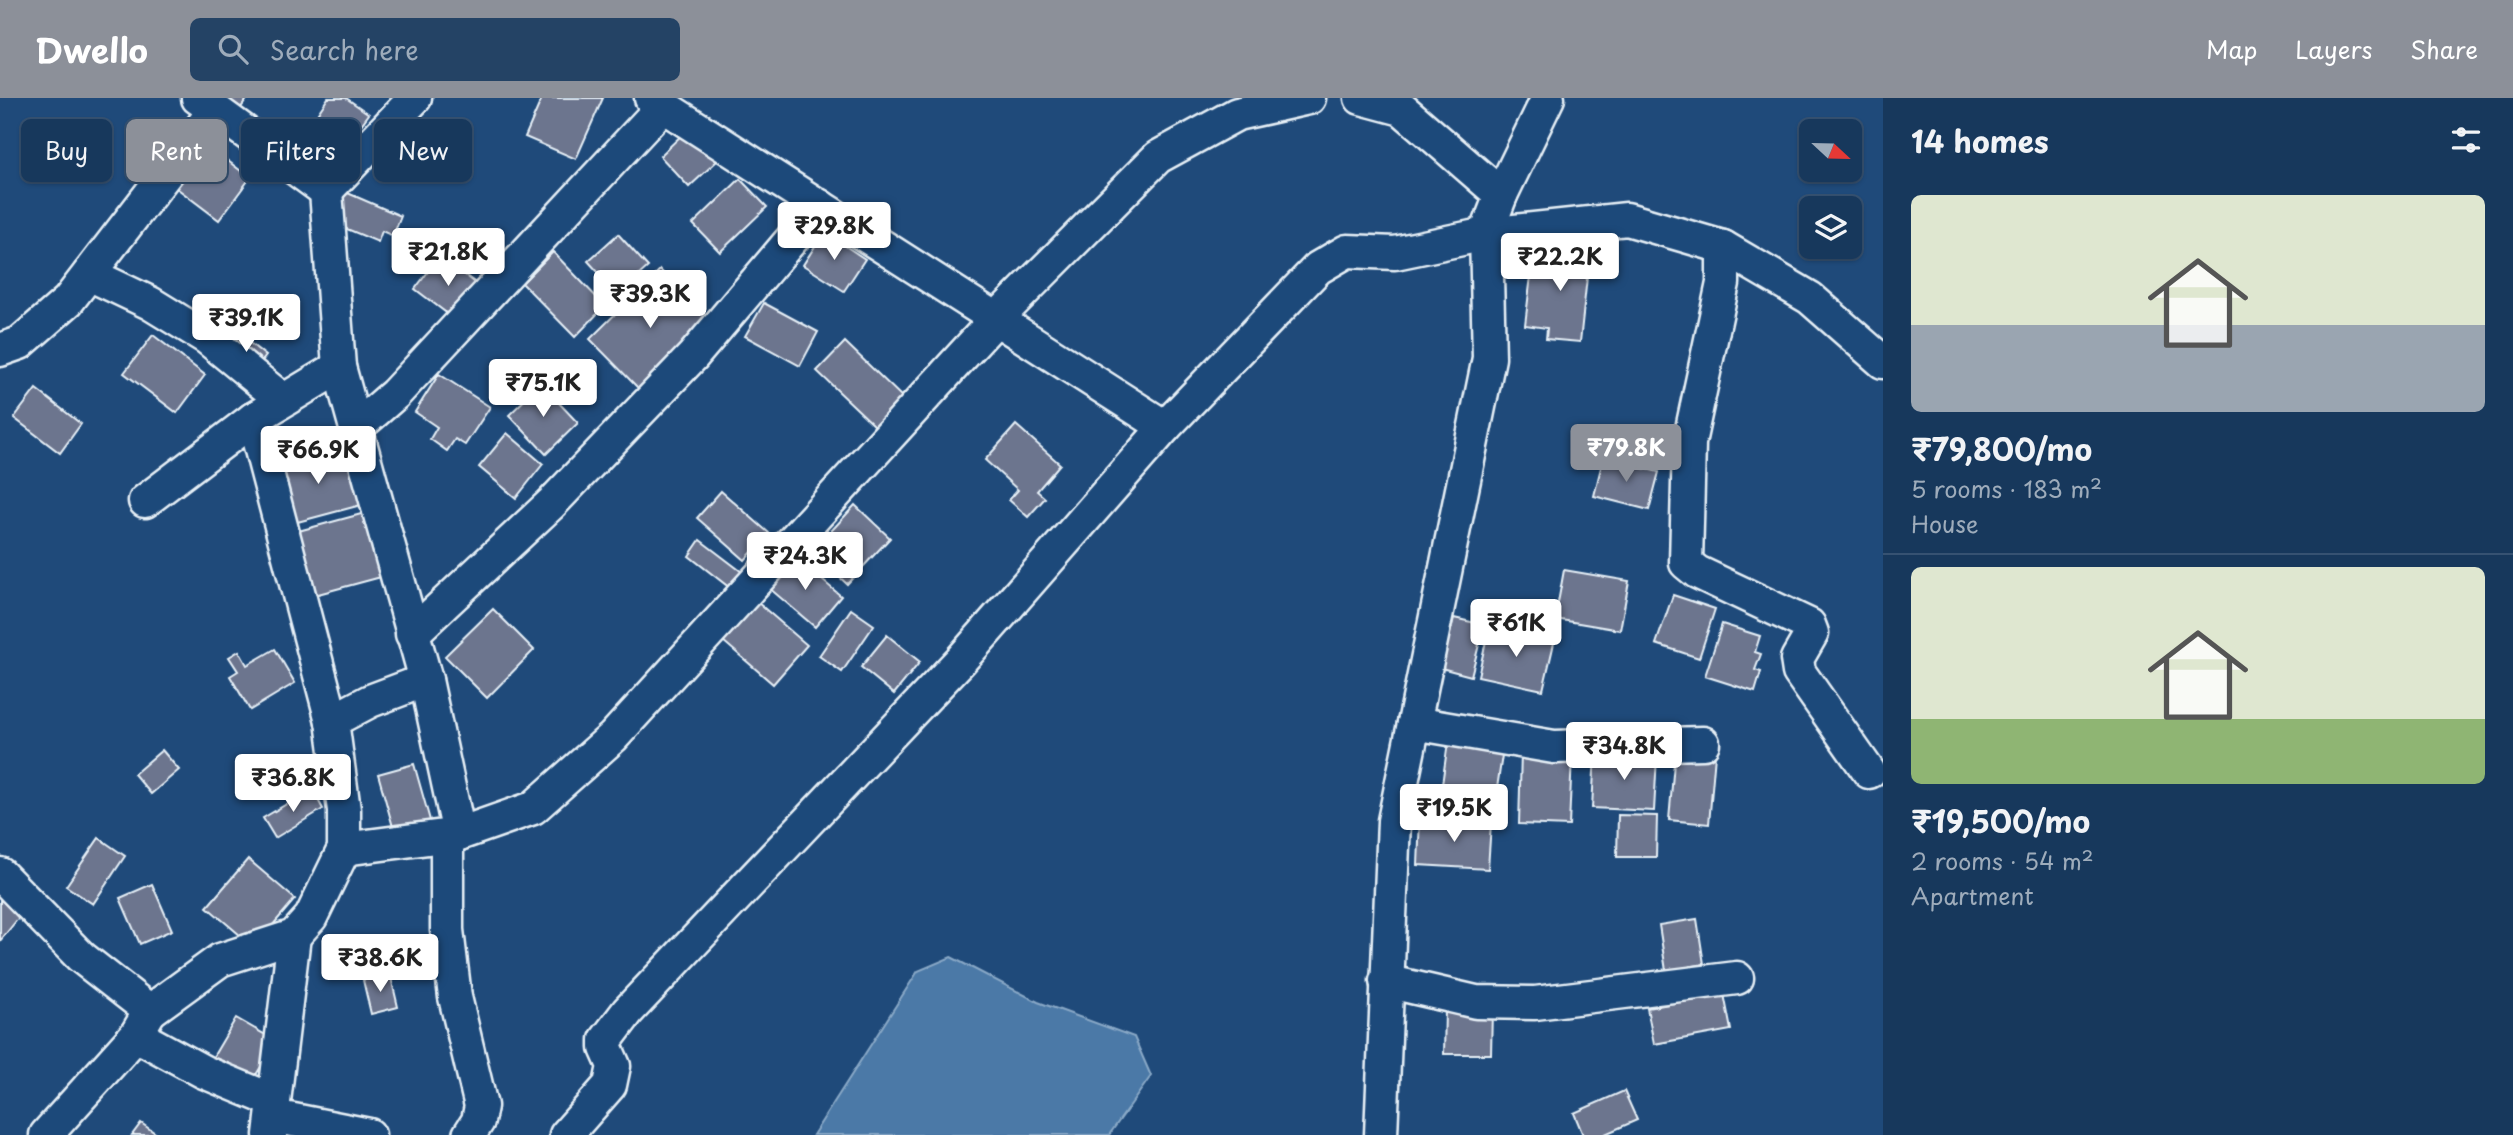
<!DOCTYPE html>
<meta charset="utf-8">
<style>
body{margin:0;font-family:"Playpen Sans",sans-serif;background:#244365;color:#f1f3f6;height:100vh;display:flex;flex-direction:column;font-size:26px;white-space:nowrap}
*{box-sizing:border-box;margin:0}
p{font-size:23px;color:#9eacbb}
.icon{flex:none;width:38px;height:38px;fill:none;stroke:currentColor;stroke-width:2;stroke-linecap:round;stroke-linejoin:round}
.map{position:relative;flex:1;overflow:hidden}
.details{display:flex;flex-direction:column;background:#17385c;width:630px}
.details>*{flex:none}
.guide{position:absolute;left:21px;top:21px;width:665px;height:63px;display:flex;gap:14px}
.needle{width:46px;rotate:112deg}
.controls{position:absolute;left:1799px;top:21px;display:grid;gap:14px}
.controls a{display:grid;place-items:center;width:63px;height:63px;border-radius:10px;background:#17385c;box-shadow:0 2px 5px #0004,0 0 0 2px #365272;font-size:35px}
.price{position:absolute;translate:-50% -60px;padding:0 16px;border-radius:7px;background:#fff;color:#222;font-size:23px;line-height:46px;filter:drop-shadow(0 2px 4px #0008)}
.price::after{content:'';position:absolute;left:50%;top:42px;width:21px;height:16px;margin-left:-10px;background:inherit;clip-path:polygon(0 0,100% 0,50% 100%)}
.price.selected{background:#8c9099;color:#fff}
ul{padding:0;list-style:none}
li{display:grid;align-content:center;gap:14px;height:371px;padding:0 28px}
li+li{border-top:2px solid #365272}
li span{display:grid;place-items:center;height:217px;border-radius:10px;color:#555}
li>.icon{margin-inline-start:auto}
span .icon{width:126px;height:126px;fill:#fffc;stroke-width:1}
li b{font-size:30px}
h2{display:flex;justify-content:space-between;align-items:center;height:84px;padding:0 28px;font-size:30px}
.chip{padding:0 24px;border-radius:10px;background:#17385c;box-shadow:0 2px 5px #0004,0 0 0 2px #365272;font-size:24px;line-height:63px}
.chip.selected{background:#8c9099;color:#fff}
header{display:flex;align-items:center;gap:42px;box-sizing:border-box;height:98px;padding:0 35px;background:#8c9099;color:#fff}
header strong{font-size:33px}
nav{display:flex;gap:38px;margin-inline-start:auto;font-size:24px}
.search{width:490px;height:63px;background:#244365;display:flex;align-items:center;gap:18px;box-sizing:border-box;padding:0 24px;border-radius:10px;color:#9eacbb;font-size:26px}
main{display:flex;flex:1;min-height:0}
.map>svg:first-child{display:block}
.water{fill:#4b79a7;stroke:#8aa9c7;stroke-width:2}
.building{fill:#6c748e;stroke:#e8f1f8;stroke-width:2}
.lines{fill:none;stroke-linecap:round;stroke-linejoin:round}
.street-casing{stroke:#e8f1f8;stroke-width:37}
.street{stroke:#1f4a7a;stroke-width:32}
</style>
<header>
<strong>Dwello</strong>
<div class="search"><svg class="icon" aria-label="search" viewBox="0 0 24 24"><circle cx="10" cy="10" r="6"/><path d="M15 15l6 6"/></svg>Search here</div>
<nav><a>Map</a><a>Layers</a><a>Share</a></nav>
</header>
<main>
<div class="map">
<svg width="1883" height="1037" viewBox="0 0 1883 1037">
<rect width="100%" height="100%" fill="#1f4a7a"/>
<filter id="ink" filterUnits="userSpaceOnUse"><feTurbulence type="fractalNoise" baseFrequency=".0143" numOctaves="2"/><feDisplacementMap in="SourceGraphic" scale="14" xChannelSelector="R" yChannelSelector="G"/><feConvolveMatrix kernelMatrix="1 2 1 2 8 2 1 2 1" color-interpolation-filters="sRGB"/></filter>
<g filter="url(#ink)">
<path class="water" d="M951,859L1038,904L1134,939L1151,978L1109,1037H813L918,873Z"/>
<g class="building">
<path d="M216,0H248L237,15Z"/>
<path d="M328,0H346L369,16L352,39L318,15Z"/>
<path d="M542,0H603L576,61L525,39Z"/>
<path d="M318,20L349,43L321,81L290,57Z"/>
<path d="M689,30L718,62L689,89L660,58Z"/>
<path d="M206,46L250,80L219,122L174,88Z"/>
<path d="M740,81L767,109L720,154L693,126Z"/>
<path d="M343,93L401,118L393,138L382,133L378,144L330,124Z"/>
<path d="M824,134L865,161L844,193L803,167Z"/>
<path d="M618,136L648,169L618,196L588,163Z"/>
<path d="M1567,140L1591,142L1580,244L1546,241L1547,230L1525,227L1533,161L1565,164Z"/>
<path d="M553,154L605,208L575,239L522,185Z"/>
<path d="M440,158L482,190L457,223L415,191Z"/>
<path d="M660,172L710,222L640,292L590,241Z"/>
<path d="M764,205L818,234L800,268L745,238Z"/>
<path d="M153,237L205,277L177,315L124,275Z"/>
<path d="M240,237L266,258L252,276L226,255Z"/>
<path d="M845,244L902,299L875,328L817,273Z"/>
<path d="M439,276L490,309L465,347L455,341L447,353L430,341L437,329L415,314Z"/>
<path d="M541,286L578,325L546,356L509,317Z"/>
<path d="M36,291L81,326L60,355L14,320Z"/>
<path d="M1016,327L1060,366L1037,393L1045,400L1028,419L1009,402L1018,392L985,362Z"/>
<path d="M507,335L543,366L516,400L479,369Z"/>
<path d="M346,350L361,407L290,426L275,368Z"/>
<path d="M1603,361L1659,374L1649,412L1594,398Z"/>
<path d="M721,393L769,435L745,462L697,420Z"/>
<path d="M855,407L890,440L847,486L812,454Z"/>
<path d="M365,415L381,479L307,499L291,435Z"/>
<path d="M700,442L742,474L730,490L689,458Z"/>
<path d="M795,459L841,498L815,529L769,490Z"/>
<path d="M1564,472L1629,483L1620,532L1555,521Z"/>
<path d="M1673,497L1715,511L1699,560L1656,546Z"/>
<path d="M757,504L807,547L773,586L723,543Z"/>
<path d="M493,511L534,552L487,600L445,558Z"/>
<path d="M851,511L874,527L842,574L819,558Z"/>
<path d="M1454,520L1484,527L1471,578L1441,570Z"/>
<path d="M1722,526L1760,538L1755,554L1761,556L1755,572L1761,574L1755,594L1705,578Z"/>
<path d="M1489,530L1554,545L1543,592L1478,578Z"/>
<path d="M887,537L920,564L894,596L861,569Z"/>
<path d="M275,551L295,585L250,612L230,578L238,573L229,559L239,553L247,567Z"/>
<path d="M1448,644L1503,651L1493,716L1439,708Z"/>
<path d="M162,652L179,672L151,696L134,676Z"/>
<path d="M1675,653L1715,656L1709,726L1669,722Z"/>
<path d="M1521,655L1572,657L1569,728L1519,726Z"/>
<path d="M1595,655L1657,658L1654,713L1592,710Z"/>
<path d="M414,666L431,726L395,736L378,676Z"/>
<path d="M312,691L323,711L275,740L263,720Z"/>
<path d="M1618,717L1657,718L1656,759H1617Z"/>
<path d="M1420,720L1491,725L1488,771L1418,767Z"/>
<path d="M99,740L125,758L93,806L66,788Z"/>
<path d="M248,761L295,801L254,849L207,809Z"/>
<path d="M152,786L172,832L140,846L120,800Z"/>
<path d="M0,801L20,818L0,843Z"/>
<path d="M1697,821L1704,866L1666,873L1659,827Z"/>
<path d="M390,875L398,909L371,916L363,882Z"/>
<path d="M1724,896L1731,932L1654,946L1647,910Z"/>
<path d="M1445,912H1492L1491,956H1444Z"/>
<path d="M236,920L276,943L253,982L213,959Z"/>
<path d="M1624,993L1637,1022L1603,1037H1583L1574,1015Z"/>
<path d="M141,1025L158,1037H132Z"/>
</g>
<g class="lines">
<g class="street-casing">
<g id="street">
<path d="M1361,0L1402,11L1501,97"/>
<path d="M663,8L1165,329"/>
<path d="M215,12L326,93L415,0"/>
<path d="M1723,149V185L1689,345L1686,465L1697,474L1809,527L1812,535L1797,561L1799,574L1869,674"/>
<path d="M89,176L150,205L207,240L283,302"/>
<path d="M0,252L20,245L68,203L215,12L198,0"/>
<path d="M253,321L332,623"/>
<path d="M356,330L395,296L663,8L651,0"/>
<path d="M145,403L253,321L339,269"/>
<path d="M412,536L551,406L693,258L820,108"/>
<path d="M426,582L459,736"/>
<path d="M1414,625L1554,649L1703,645"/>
<path d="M447,738V832L455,899L481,1008L478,1023L469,1037"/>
<path d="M344,751L459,736L533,710L613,639L996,221L1158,59L1237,16L1309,0"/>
<path d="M0,776L81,859L150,913L220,862L294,838L311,819L344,751V712L332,623L370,603L426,582L339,269L326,93"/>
<path d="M1386,883L1476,904L1535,905L1737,880"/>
<path d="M136,937L204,974L274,1003"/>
<path d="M273,1018L369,1037"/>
<path d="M46,1037L136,937L150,913"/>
<path d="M270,1037L294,838"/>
<path d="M566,1037L610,987L614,968L606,950V942L628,913L960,563L1165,329L1318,170L1347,153L1395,155L1486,136L1627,121L1723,149L1810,200L1883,264"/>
<path d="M1381,1037L1394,723L1489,260L1486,136L1501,97L1548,0"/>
</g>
</g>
<use href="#street" class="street"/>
</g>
</g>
</svg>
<div class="controls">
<a><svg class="needle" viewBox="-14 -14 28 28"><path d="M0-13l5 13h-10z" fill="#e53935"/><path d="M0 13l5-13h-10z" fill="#9eacbb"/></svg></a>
<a><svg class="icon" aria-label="layers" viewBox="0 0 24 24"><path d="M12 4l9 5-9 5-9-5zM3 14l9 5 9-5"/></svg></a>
</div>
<b class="price" style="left:834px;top:164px">₹29.8K</b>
<b class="price" style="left:448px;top:190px">₹21.8K</b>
<b class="price" style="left:1560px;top:195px">₹22.2K</b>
<b class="price" style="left:650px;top:232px">₹39.3K</b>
<b class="price" style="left:246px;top:256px">₹39.1K</b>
<b class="price" style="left:543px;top:321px">₹75.1K</b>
<b class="price selected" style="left:1626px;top:386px">₹79.8K</b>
<b class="price" style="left:318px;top:388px">₹66.9K</b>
<b class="price" style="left:805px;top:494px">₹24.3K</b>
<b class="price" style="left:1516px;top:561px">₹61K</b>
<b class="price" style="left:1624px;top:684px">₹34.8K</b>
<b class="price" style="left:293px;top:716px">₹36.8K</b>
<b class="price" style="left:1454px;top:746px">₹19.5K</b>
<b class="price" style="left:380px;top:896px">₹38.6K</b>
<div class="guide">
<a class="chip">Buy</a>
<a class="chip selected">Rent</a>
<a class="chip">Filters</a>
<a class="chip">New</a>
</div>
</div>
<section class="details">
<h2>14 homes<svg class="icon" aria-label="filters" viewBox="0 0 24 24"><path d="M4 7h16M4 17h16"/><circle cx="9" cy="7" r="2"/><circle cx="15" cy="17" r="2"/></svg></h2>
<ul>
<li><span style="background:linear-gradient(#dfe7d0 60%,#9aa5b1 0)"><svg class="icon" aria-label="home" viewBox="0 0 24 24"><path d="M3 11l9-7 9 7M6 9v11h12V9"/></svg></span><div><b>₹79,800/mo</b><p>5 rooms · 183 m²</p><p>House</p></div></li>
<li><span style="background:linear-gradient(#dfe7d0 70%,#8fb573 0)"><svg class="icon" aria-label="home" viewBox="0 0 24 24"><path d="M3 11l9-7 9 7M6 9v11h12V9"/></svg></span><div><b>₹19,500/mo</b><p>2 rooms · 54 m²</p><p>Apartment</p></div></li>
</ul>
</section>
</main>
